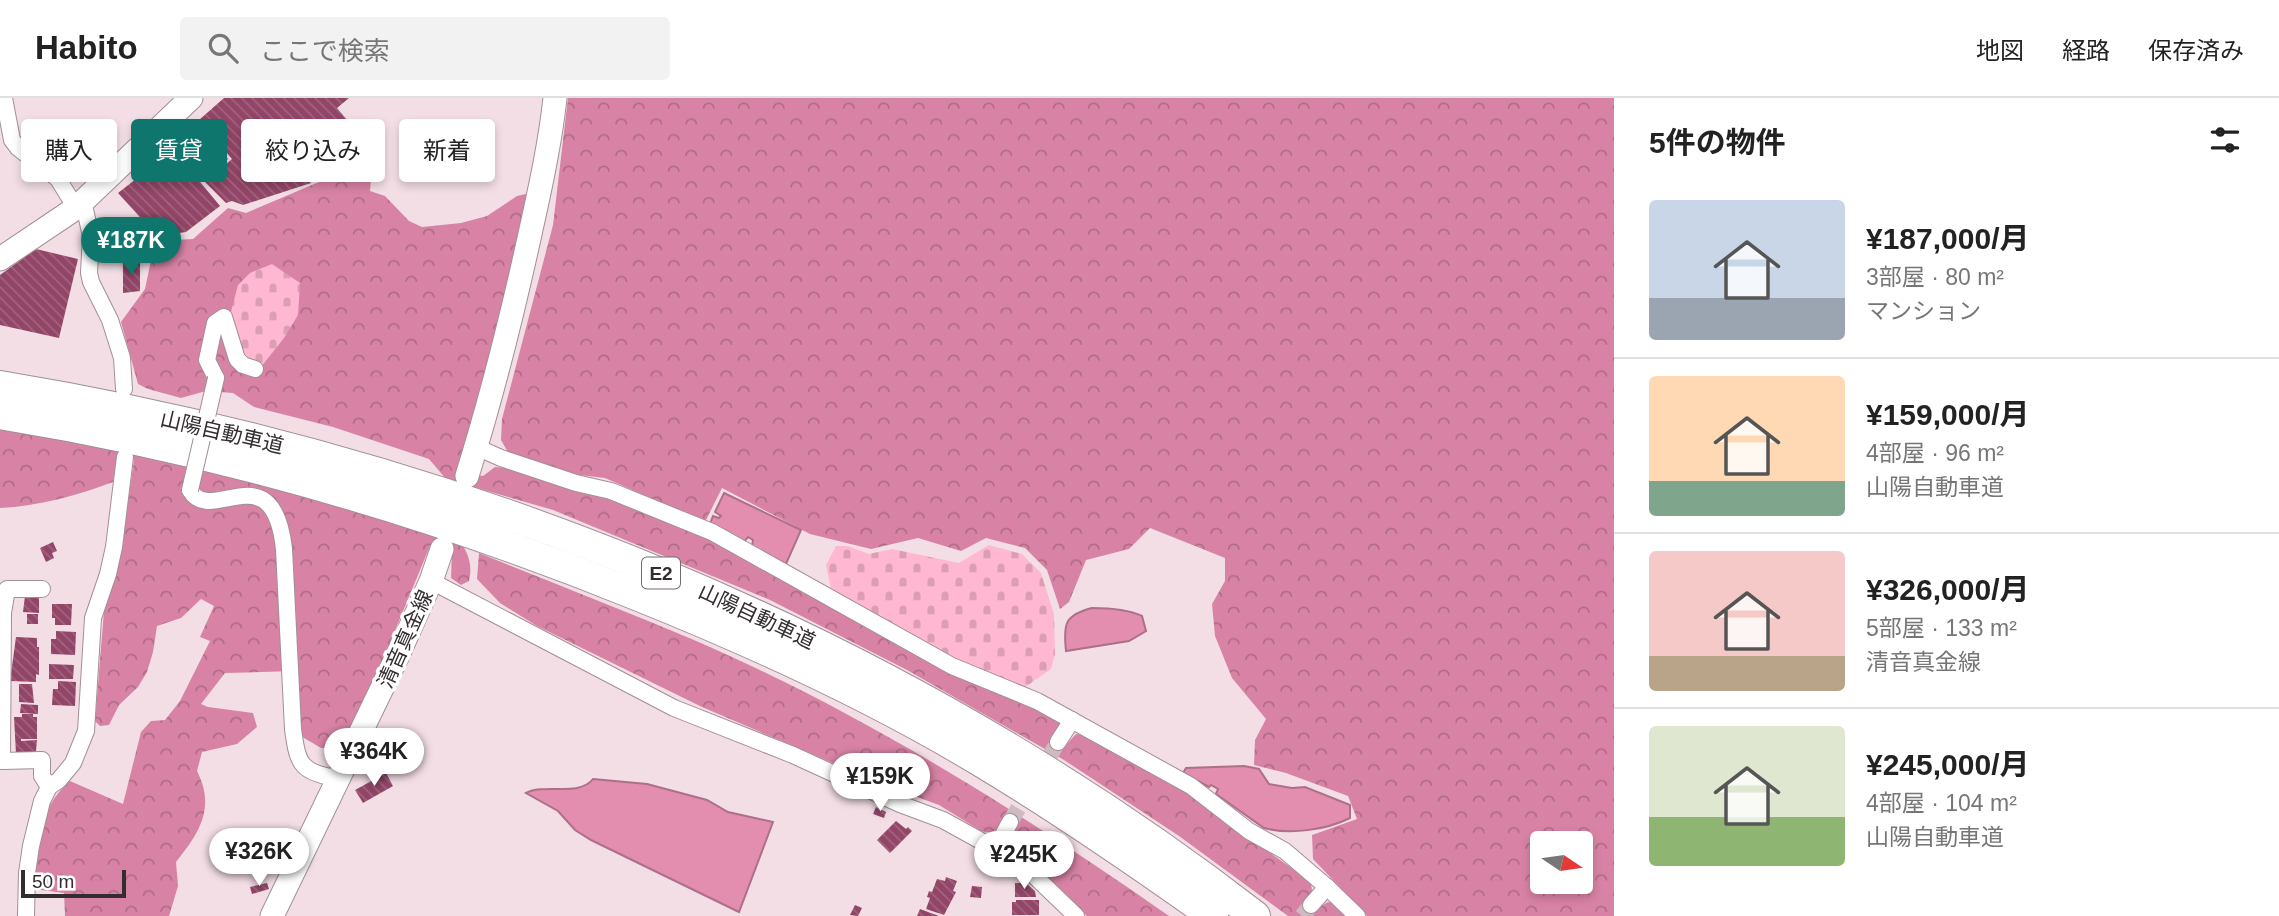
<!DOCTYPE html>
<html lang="ja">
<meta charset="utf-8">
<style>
body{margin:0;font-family:Arial,"Noto Sans JP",sans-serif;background:#f2f2f2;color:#222;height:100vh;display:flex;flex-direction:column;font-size:26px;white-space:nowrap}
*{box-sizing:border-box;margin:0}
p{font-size:23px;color:#767676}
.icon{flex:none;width:38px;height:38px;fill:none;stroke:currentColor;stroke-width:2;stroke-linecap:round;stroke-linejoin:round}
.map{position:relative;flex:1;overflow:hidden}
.panel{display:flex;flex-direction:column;background:#fff;width:665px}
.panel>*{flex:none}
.hud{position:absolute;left:21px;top:21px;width:665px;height:63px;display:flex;gap:14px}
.needle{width:46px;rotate:103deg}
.controls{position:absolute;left:1530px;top:733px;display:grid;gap:14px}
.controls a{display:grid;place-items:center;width:63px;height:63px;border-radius:7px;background:#fff;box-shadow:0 4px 10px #0003;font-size:35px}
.scale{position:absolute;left:21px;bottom:18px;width:105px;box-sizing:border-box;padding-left:7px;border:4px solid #342d2f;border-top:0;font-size:19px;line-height:24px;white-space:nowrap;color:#342d2f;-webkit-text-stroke:5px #fff;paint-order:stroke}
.price{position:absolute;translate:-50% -60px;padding:0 16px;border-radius:24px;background:#fff;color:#222;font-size:23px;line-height:46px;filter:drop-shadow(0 2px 4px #0008)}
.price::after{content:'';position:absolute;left:50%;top:42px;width:21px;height:16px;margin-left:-10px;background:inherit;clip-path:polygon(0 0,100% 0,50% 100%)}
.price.on{background:#0f766e;color:#fff}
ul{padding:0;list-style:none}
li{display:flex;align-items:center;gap:21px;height:175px;padding:0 35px}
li+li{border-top:2px solid #e0e0e0}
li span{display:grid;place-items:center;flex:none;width:196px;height:140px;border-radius:7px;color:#555}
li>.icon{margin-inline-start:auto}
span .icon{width:84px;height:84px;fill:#fffc;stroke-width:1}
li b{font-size:30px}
h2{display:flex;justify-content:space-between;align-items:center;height:84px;padding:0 35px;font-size:30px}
.chip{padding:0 24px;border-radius:7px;background:#fff;box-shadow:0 4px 10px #0003;font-size:24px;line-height:63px}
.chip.on{background:#0f766e;color:#fff}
header{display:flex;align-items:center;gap:42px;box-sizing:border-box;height:98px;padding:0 35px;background:#fff;border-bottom:2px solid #e0e0e0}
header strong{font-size:33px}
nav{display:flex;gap:38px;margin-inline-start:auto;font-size:24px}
.search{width:490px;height:63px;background:#f2f2f2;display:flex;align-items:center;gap:18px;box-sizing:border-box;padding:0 24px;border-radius:7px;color:#767676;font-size:26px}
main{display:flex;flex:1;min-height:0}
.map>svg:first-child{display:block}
.forest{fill:url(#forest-crowns);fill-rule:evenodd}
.cemetery{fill:url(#cemetery-stones)}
.water{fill:#e38daf;stroke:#ae7089;stroke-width:2}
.building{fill:url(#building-back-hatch)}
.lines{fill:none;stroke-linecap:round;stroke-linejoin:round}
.street-tunnel{stroke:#cdbbc1;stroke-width:16;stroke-dasharray:16 8;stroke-linecap:butt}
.street-casing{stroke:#a28f96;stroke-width:18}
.secondary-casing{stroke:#a28f96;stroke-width:25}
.highway-casing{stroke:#a28f96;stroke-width:32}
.street{stroke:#fff;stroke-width:16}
.secondary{stroke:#fff;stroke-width:23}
.highway{stroke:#fff;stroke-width:30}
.street-bridge-casing{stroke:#a28f96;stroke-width:18;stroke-linecap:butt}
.street-bridge{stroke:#fff;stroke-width:16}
.labels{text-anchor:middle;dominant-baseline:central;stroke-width:7;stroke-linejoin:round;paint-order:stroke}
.shield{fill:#fff;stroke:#716c6d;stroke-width:2}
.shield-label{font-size:19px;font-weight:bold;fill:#342d2f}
.street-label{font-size:21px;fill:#342d2f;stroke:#fff}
</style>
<header>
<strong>Habito</strong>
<div class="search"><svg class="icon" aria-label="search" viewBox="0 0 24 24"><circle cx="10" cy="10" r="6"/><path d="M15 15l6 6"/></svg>ここで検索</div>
<nav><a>地図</a><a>経路</a><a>保存済み</a></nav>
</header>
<main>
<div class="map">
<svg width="1614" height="818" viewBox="0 0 1614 818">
<defs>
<pattern id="forest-crowns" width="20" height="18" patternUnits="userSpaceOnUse" patternTransform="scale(1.75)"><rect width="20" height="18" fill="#d883a5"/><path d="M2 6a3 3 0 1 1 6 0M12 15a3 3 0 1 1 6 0" fill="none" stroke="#b06c87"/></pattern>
<pattern id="cemetery-stones" width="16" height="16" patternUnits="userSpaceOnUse" patternTransform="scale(1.75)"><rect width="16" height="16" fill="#ffb7d2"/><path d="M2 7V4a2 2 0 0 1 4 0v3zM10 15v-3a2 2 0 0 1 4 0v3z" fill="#db9eb5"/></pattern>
<pattern id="building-back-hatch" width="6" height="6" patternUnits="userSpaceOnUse" patternTransform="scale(1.75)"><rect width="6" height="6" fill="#934567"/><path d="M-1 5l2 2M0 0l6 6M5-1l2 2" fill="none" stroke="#9f647e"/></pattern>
</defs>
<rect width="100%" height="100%" fill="#f3dee6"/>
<g class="forest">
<path d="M568,0H1614V818H1367L1313,761L1312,737L1357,721L1348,698L1286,675L1254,667L1255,642L1266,621L1232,580L1215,538L1212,506L1225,483V460L1150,430L1129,451L1086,462L1069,504L1060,511L1047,472L1025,450L986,440L961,453L918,440L871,451L810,436L722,390L705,424L605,380L563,375L509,356L501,342L502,321L553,127ZM1542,746H1580V784H1542Z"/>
<path d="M362,75L371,81L370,93L385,98L409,123L422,129L461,125L487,118L517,98L530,95L461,374L483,378L495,369L512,370L615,401L705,439L805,492L924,562L1057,621L1060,626L1052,641L1063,650L1076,636L1085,637L1178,689L1311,784L1314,812L1328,804L1338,806L1349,818H1288L1179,738L1064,662L907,572L770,502L553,412L446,381L429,361L333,329L254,309L233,295L206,293L181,300L148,291L138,286L121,224L145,191L155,143L193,141L228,110L246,115L326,81Z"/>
<path d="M0,330L173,362L263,384L290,395L314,398L457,440C468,453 473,466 469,483L461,487L451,480L452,456L430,448L346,651L321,650L299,637L296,573L225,575L201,606L208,609L253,615L257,629L237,646L202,654L197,673C216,710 199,735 176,764L178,788L169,818H65L64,795L34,791C37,750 37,711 70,683L123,706L141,634L151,623L165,622L180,603L210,543L200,539L214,508L201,501L181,520L157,528L153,554L147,574L138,589L119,607L109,627L100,628L95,623L104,513L122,445L134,362L117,359L113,384C76,398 39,408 0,410Z"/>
<path d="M479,455C550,484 623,512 694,542C863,615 1019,713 1169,818H1087L1014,756C1008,745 1008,731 1005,719L997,731L991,735L981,733L939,707L879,685L702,609L537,528L500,505L477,481Z"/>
</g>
<g class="cemetery">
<path d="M272,166L300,185L298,217L284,240L261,269L244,262L230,217L238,187L250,175Z"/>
<path d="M989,447L1022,456L1041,475L1054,516L1055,556L1051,571L1021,592L940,559L832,496L826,467L836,448H848L869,456L892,451L959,465Z"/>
</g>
<g class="water">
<path d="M724,395L801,432L786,466L752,449L753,442L748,439L744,444L710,426L713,418L719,420L721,418L715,414Z"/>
<path d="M1092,510C1109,510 1127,511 1142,518L1146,533L1129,543L1066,553C1063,525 1065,517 1092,510Z"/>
<path d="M1244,668L1259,671L1269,686L1292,690L1305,689L1350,707V720C1326,732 1290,737 1264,730L1216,696L1218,691L1211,687L1209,689L1183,675L1186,670Z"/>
<path d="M593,681L647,686L707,702L728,714L773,724L739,814L591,742L575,732L558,713L526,695C545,685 579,699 593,681Z"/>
</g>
<g class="building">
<path d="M224,0H349L337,10L358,35L329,62L327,59L305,78L311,85L243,107L232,103L226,105L205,84L232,61L199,22Z"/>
<path d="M195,23L228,61L201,84L192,74L220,108L186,134L157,138L118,95L150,70L145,63Z"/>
<path d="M36,151L78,161L59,240L0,227V177Z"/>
<path d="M123,164H140V193L123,195Z"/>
<path d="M53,444L57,453L52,455L54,460L46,464L40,450Z"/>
<path d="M25,498H39V515L23,514Z"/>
<path d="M52,506H72L71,527H55V520H52Z"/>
<rect x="27" y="516" width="11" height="10"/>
<path d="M56,533L76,534L75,557L51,556V541H56Z"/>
<path d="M16,539L37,540V549H39V577L36,576V584L10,583Z"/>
<path d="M49,566L74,567L73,581H49Z"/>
<path d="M58,583L76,584L75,608L52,607L53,591H58Z"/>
<path d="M19,586H32L34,605L19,604Z"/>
<path d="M21,606L38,607V616L20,615Z"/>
<path d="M22,616H33V619H37V641H21V643L37,642L36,653L33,656H16L14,619H22Z"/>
<path d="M386,675L393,688L363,705L355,692Z"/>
<path d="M876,709L886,714L884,720L873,716Z"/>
<path d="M896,723L906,731L908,729L912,733L890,755L877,742Z"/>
<path d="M946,779L957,783L953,793L956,794L944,817L926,811L930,800L927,799L929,793L932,794L937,781L945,783Z"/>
<path d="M267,785L269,791L252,796L250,789Z"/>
<path d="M1015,785H1026L1035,793L1036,799H1015Z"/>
<path d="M972,788L982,789L981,800L970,799Z"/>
<path d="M1016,802H1039V817H1012V804H1016Z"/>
<path d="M855,807L862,810L858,818L850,817Z"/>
<path d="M920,811L939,818H917Z"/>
</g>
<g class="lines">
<g class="street-tunnel">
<path d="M1010,724L1058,644"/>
<path d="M1302,818L1311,807"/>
</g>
<g class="street-casing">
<g id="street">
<path d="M4,0L12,42L18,50L58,81L76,110"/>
<path d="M83,103L91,138L89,175L91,184L110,222L122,260L124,291"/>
<path d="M216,280L207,262L215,225L224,219L237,261L243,267L255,271"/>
<path d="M476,349L501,360L576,385L611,393L712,434L952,568L1037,603L1191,688L1249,733L1285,753L1327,789L1357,818"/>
<path d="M190,392C210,429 273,352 284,451L293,631C298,669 301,673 339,681"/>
<path d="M431,483L674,610L793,657L900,706L943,722L1021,765L1076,818"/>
<path d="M42,491H7L3,515L2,663L42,662V678L49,689"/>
<path d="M1058,644L1072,622"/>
<path d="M995,752L1010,724"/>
<path d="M1311,807L1327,789"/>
<path d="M26,818L27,775L31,748L42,703L49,689L59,682L73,665L86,633L93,520L108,476L114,449L125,359"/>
</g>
</g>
<g class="secondary-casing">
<g id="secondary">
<path d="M0,161L76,110L191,0"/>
<path d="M467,378C492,298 512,218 530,136C540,91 550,46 555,0"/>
<path d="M272,818L398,557L431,483L442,451"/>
</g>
</g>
<g class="highway-casing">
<g id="highway">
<path d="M0,288C453,363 891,536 1255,818"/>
<path d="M0,316C221,352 432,414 639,498C756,545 872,598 980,663C1060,711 1137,764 1213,818"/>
</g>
</g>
<use href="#street" class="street"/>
<use href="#secondary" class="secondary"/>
<use href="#highway" class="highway"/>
<g class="street-bridge-casing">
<path id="street-bridge" d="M190,392L216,280"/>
</g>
<use href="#street-bridge" class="street-bridge"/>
</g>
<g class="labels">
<rect class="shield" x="642" y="459.5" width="38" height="31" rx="5"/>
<g class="shield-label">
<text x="661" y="475">E2</text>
</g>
<g class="street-label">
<text transform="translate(222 334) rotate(13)">山陽自動車道</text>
<text transform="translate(757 518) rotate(25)">山陽自動車道</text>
<text transform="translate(405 541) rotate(-66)">清音真金線</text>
</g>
</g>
</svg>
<div class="controls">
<a><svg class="needle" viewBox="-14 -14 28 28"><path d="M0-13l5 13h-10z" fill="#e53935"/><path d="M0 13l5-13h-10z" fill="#767676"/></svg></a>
</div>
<div class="scale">50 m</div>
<b class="price on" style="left:131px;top:179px">¥187K</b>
<b class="price" style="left:374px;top:690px">¥364K</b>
<b class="price" style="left:880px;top:715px">¥159K</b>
<b class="price" style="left:259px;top:790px">¥326K</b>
<b class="price" style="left:1024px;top:793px">¥245K</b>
<div class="hud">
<a class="chip">購入</a>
<a class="chip on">賃貸</a>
<a class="chip">絞り込み</a>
<a class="chip">新着</a>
</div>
</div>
<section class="panel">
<h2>5件の物件<svg class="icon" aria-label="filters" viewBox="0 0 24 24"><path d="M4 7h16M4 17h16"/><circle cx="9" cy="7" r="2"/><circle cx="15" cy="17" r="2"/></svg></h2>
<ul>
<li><span style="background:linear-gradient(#c9d6e8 70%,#9aa5b1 0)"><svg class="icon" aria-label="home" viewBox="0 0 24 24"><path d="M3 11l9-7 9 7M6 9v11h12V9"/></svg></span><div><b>¥187,000/月</b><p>3部屋 · 80 m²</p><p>マンション</p></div></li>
<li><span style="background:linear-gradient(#ffd9b3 75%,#7fa58c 0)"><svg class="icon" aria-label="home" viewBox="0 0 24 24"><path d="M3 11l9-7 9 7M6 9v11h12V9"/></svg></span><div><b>¥159,000/月</b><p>4部屋 · 96 m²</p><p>山陽自動車道</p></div></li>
<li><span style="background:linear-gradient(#f6c9c9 75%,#b9a48a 0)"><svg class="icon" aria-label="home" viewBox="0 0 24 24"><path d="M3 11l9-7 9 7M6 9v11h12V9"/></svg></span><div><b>¥326,000/月</b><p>5部屋 · 133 m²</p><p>清音真金線</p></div></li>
<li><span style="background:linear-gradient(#dfe7d0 65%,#8fb573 0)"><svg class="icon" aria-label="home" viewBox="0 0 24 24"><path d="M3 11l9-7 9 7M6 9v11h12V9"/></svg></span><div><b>¥245,000/月</b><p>4部屋 · 104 m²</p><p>山陽自動車道</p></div></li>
</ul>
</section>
</main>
